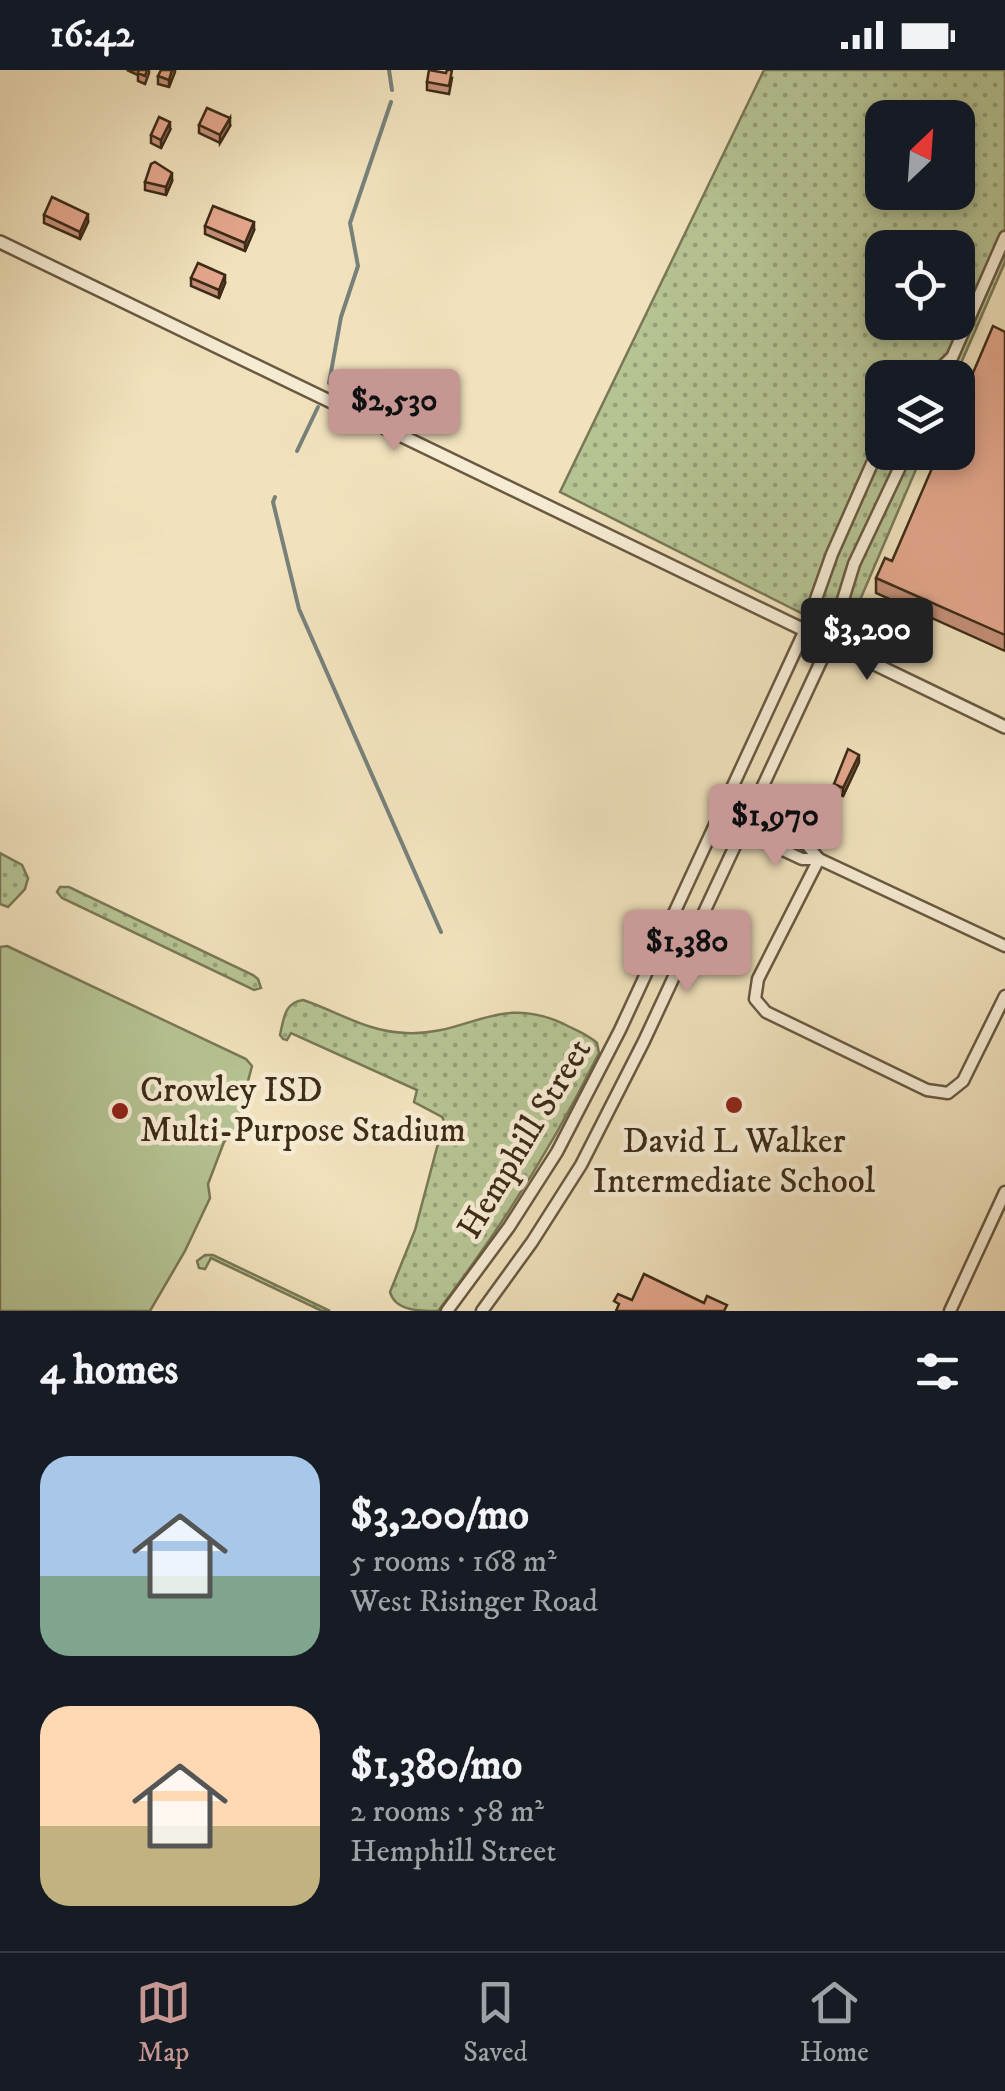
<!DOCTYPE html>
<meta charset="utf-8">
<style>
body{margin:0;font-family:"IM FELL DW Pica",serif;background:#20242c;color:#f1f3f6;height:100vh;display:flex;flex-direction:column;font-size:38px;white-space:nowrap}
*{box-sizing:border-box;margin:0}
p{font-size:32px;color:#9ea1a6}
.icon{flex:none;width:55px;height:55px;fill:none;stroke:currentColor;stroke-width:2;stroke-linecap:round;stroke-linejoin:round}
.map{position:relative;height:1241px;overflow:hidden}
.sheet{display:flex;flex-direction:column;background:#171b24;flex:1}
.sheet>*{flex:none}
.needle{width:65px;rotate:25deg}
.buttons{position:absolute;left:865px;top:30px;display:grid;gap:20px}
.buttons a{display:grid;place-items:center;width:110px;height:110px;border-radius:20px;background:#171b24;box-shadow:0 5px 15px #0003;font-size:50px}
.price{position:absolute;translate:-50% -85px;padding:0 22px;border-radius:10px;background:#c59692;color:#111;font-size:32px;line-height:65px;filter:drop-shadow(0 2px 5px #0008)}
.price::after{content:'';position:absolute;left:50%;top:60px;width:30px;height:22px;margin-left:-15px;background:inherit;clip-path:polygon(0 0,100% 0,50% 100%)}
.price.on{background:#222;color:#fff}
ul{padding:0;list-style:none}
li{display:flex;align-items:center;gap:30px;height:250px;padding:0 40px}
li span{display:grid;place-items:center;flex:none;width:280px;height:200px;border-radius:30px;color:#555}
li>.icon{margin-inline-start:auto}
span .icon{width:120px;height:120px;fill:#fffc;stroke-width:1}
li b{font-size:42px}
h2{display:flex;justify-content:space-between;align-items:center;height:120px;padding:0 40px;font-size:42px}
.status{display:flex;justify-content:space-between;align-items:center;height:70px;padding:0 50px;background:#171b24;direction:ltr}
.status svg{height:28px;fill:currentColor}
.dock{display:flex;justify-content:space-around;align-items:center;height:140px;border-top:2px solid #363941;background:#171b24;font-size:28px;color:#9ea1a6}
.dock a{display:grid;justify-items:center;gap:5px}
.dock .on{color:#c59692}
.map>svg:first-child{display:block}
.grass{fill:url(#grass-dots);stroke:#797856;stroke-width:2.5;fill-rule:evenodd}
.pitch{fill:#b6c494;stroke:#797856;stroke-width:2.5}
.lines{fill:none;stroke-linecap:round;stroke-linejoin:round}
.stream{stroke:#77817a;stroke-width:4}
.minor-casing{stroke:#695940;stroke-width:15}
.tertiary-casing{stroke:#695940;stroke-width:16}
.minor{stroke:#f6ecd4;stroke-width:10}
.tertiary{stroke:#f6ecd4;stroke-width:11}
.wall{fill:#c49079;stroke:#3c2b17;stroke-width:2.5}
.shaded-wall{fill:#a07563;stroke:#3c2b17;stroke-width:2.5}
.building{fill:#e4a78d;stroke:#3c2b17;stroke-width:2.5}
.poi-dot{fill:#8f2418;stroke:#f6ecd4;stroke-width:4}
.labels{text-anchor:middle;dominant-baseline:central;stroke-width:9;stroke-linejoin:round;paint-order:stroke}
.poi-label{font-size:35px;fill:#3c2b17;stroke:#f6ecd4;text-anchor:start}
.street-label{font-size:35px;fill:#3c2b17;stroke:#f6ecd4}
</style>
<div class="status"><b>16:42</b><svg viewBox="0 0 49 12"><path d="M0 12V9h3v3zM5 12V6h3v6zM10 12V3h3v9zM15 12V0h3v12zM26 1h20v11H26zM47 4h2v5h-2z"/></svg></div>
<div class="map">
<svg width="1005" height="1241" viewBox="0 0 1005 1241">
<defs>
<pattern id="grass-dots" width="8" height="8" patternUnits="userSpaceOnUse" patternTransform="scale(2.5)"><rect width="8" height="8" fill="#b6c494"/><path d="M2 2h.1M6 6h.1" fill="none" stroke="#959f78" stroke-width="1.8" stroke-linecap="round"/></pattern>
</defs>
<rect width="100%" height="100%" fill="#f1e2bd"/>
<filter id="stains"><feTurbulence type="fractalNoise" baseFrequency=".002" numOctaves="4"/><feColorMatrix values="0 0 0 0 .2 0 0 0 0 .09 0 0 0 0 .02 0 0 0 .5 -.17"/></filter>
<radialGradient id="worn" r=".72"><stop offset=".6" stop-color="#630" stop-opacity="0"/><stop offset="1" stop-color="#630" stop-opacity=".3"/></radialGradient>
<g class="grass">
<path d="M764,0H1005V192L955,307L882,308V382L923,383L845,565L560,422ZM882,48H958V122H882ZM882,178H958V252H882Z"/>
<path d="M0,783L22,795L28,808L25,819L8,837L0,834Z"/>
<path d="M60,817H69L253,905L258,909L261,918L254,920L62,828L57,822Z"/>
<path d="M303,930C339,942 367,962 406,963C468,966 498,923 564,954C575,960 588,964 597,973L599,983C553,1076 501,1159 438,1241C419,1241 395,1241 390,1222L415,1160L444,1051L442,1047L414,1032L417,1020L291,963L287,970L283,969L280,965C284,948 284,933 303,930Z"/>
<path d="M205,1185H213L330,1241H322L211,1188L205,1199L199,1198L197,1191Z"/>
</g>
<path class="pitch" d="M7,876L246,989L252,996L235,1060L224,1072L208,1114L210,1128L185,1181L150,1241H0V877Z"/>
<g class="lines">
<g class="stream">
<path d="M389,0L392,20"/>
<path d="M329,313L341,247L358,196L350,153L391,32"/>
<path d="M297,381L318,337"/>
<path d="M275,427L273,432L299,539L441,862"/>
</g>
<g class="minor-casing">
<g id="minor">
<path d="M930,308L950,289"/>
<path d="M943,308L1005,167"/>
<path d="M748,747L807,775L819,789L1005,876"/>
<path d="M742,761L802,789H819"/>
<path d="M819,789L758,909L755,929L766,942L927,1020L948,1023L963,1011L1005,926"/>
<path d="M447,1241L509,1157L557,1082L620,960L805,560L832,484L882,371"/>
<path d="M482,1241L532,1172L581,1095L644,971L830,572L854,494L907,382"/>
<path d="M950,1241L1005,1122"/>
</g>
</g>
<g class="tertiary-casing">
<path id="tertiary" d="M0,172L1005,657"/>
</g>
<use href="#minor" class="minor"/>
<use href="#tertiary" class="tertiary"/>
</g>
<g class="wall">
<path d="M127,0H149V3L145,14L138,11V5Z"/>
<path d="M175,0L169,17L158,14V6Z"/>
<path d="M452,8L449,24L427,20V12Z"/>
<path d="M199,55L230,56L220,73L199,63Z"/>
<path d="M170,60L161,78L151,73V65Z"/>
<path d="M172,111L166,125L145,120V112Z"/>
<path d="M44,145L88,152L80,169L44,153Z"/>
<path d="M205,156L254,160L245,181L205,164Z"/>
<path d="M191,208L225,213L219,228L191,216Z"/>
<path d="M1005,262V581L876,523V508L892,491Z"/>
<path d="M859,692L843,726L834,722V714Z"/>
</g>
<g class="shaded-wall">
<path d="M172,0H175V2L169,17V10Z"/>
<path d="M230,48V56L220,73V65Z"/>
<path d="M170,52V60L161,78V70Z"/>
<path d="M172,103V111L166,125V117Z"/>
<path d="M88,144V152L80,169V162Z"/>
<path d="M254,152V160L245,181V173Z"/>
<path d="M225,205V213L219,228V220Z"/>
<path d="M859,685V692L843,726V718Z"/>
</g>
<g class="building">
<path d="M139,0H147L145,6L138,3Z"/>
<path d="M161,0H172L169,10L158,6Z"/>
<path d="M429,0L446,3L447,0H452L449,16L427,12Z"/>
<path d="M207,38L230,48L220,65L199,55Z"/>
<path d="M159,47L170,52L161,70L151,65Z"/>
<path d="M155,92L172,103L166,117L145,112L151,94Z"/>
<path d="M52,127L88,144L80,162L44,145Z"/>
<path d="M213,136L254,152L245,173L205,156Z"/>
<path d="M198,193L225,205L219,220L191,208Z"/>
<path d="M993,256L1005,262V565L876,508L885,488L892,491L939,382H958V338Z"/>
<path d="M848,679L859,685L843,718L834,714Z"/>
<path d="M644,1204L704,1233L707,1226L727,1235L724,1241H616L619,1234L614,1231L618,1224L632,1230Z"/>
</g>
<g class="poi-dot">
<circle cx="734" cy="1035" r="10"/>
<circle cx="120" cy="1041" r="10"/>
</g>
<g class="labels">
<g class="poi-label">
<text x="140" y="1021">Crowley ISD<tspan x="140" dy="40">Multi-Purpose Stadium</tspan></text>
<text x="734" y="1072" text-anchor="middle">David L Walker<tspan x="734" dy="40">Intermediate School</tspan></text>
</g>
<g class="street-label">
<text transform="translate(525 1069) rotate(-59)">Hemphill Street</text>
</g>
</g>
<rect width="100%" height="100%" filter="url(#stains)"/>
<rect width="100%" height="100%" fill="url(#worn)"/>
</svg>
<div class="buttons">
<a><svg class="needle" viewBox="-14 -14 28 28"><path d="M0-13l5 13h-10z" fill="#e53935"/><path d="M0 13l5-13h-10z" fill="#9ea1a6"/></svg></a>
<a><svg class="icon" aria-label="locate" viewBox="0 0 24 24"><circle cx="12" cy="12" r="6"/><path d="M12 2v4M12 18v4M2 12h4M18 12h4"/></svg></a>
<a><svg class="icon" aria-label="layers" viewBox="0 0 24 24"><path d="M12 4l9 5-9 5-9-5zM3 14l9 5 9-5"/></svg></a>
</div>
<b class="price" style="left:394px;top:384px">$2,530</b>
<b class="price on" style="left:867px;top:613px">$3,200</b>
<b class="price" style="left:775px;top:799px">$1,970</b>
<b class="price" style="left:687px;top:925px">$1,380</b>
</div>
<section class="sheet">
<h2>4 homes<svg class="icon" aria-label="filters" viewBox="0 0 24 24"><path d="M4 7h16M4 17h16"/><circle cx="9" cy="7" r="2"/><circle cx="15" cy="17" r="2"/></svg></h2>
<ul>
<li><span style="background:linear-gradient(#a9c7e8 60%,#7fa58c 0)"><svg class="icon" aria-label="home" viewBox="0 0 24 24"><path d="M3 11l9-7 9 7M6 9v11h12V9"/></svg></span><div><b>$3,200/mo</b><p>5 rooms · 168 m²</p><p>West Risinger Road</p></div></li>
<li><span style="background:linear-gradient(#ffd9b3 60%,#c2b280 0)"><svg class="icon" aria-label="home" viewBox="0 0 24 24"><path d="M3 11l9-7 9 7M6 9v11h12V9"/></svg></span><div><b>$1,380/mo</b><p>2 rooms · 58 m²</p><p>Hemphill Street</p></div></li>
</ul>
</section>
<nav class="dock">
<a class="on"><svg class="icon" aria-label="map" viewBox="0 0 24 24"><path d="M3 6l6-2 6 2 6-2v14l-6 2-6-2-6 2zM9 4v14M15 6v14"/></svg>Map</a>
<a><svg class="icon" aria-label="saved" viewBox="0 0 24 24"><path d="M7 4h10v16l-5-4-5 4z"/></svg>Saved</a>
<a><svg class="icon" aria-label="home" viewBox="0 0 24 24"><path d="M3 11l9-7 9 7M6 9v11h12V9"/></svg>Home</a>
</nav>
